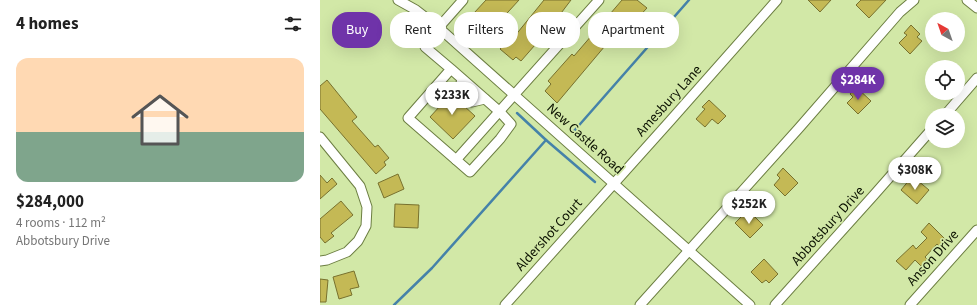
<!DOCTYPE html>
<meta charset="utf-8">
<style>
body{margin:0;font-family:"Source Sans 3",sans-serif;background:#f6f6f6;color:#222;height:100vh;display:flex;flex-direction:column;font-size:15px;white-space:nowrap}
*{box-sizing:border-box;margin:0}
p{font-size:13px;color:#767676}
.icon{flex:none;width:22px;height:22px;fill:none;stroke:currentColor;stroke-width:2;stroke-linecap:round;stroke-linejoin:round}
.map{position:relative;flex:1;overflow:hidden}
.sheet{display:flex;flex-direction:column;background:#fff;width:320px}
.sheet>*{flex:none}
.top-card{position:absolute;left:12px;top:12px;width:380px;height:36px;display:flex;gap:8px}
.needle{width:26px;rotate:320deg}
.tools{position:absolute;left:605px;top:12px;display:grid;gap:8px}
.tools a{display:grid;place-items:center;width:40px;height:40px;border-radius:50%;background:#fff;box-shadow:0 4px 16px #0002;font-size:20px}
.price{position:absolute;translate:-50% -34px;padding:0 9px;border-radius:14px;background:#fff;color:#222;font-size:13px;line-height:26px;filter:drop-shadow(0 1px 2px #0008)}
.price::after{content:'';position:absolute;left:50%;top:24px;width:12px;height:9px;margin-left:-6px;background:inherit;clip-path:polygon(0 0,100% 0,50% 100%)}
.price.active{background:#6f33a9;color:#fff}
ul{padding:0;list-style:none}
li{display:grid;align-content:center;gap:8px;height:212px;padding:0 16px}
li+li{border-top:1px solid #e0e0e0}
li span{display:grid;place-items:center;height:124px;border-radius:12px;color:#555}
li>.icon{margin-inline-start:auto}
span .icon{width:72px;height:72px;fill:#fffc;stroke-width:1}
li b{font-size:17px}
h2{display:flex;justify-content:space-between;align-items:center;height:48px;padding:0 16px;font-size:17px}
.tag{padding:0 14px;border-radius:16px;background:#fff;box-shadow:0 4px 16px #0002;font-size:14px;line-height:36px}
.tag.active{background:#6f33a9;color:#fff}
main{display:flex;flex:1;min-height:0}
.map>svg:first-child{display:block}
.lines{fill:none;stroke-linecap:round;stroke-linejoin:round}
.stream{stroke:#4582a9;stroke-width:2.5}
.building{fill:#c4b955;stroke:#78712e}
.minor-casing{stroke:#6c7e42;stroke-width:11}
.minor{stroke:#fff;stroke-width:9}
.labels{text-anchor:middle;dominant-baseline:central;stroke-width:3.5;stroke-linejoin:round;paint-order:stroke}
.street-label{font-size:14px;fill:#0b1100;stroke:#d2e8a7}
</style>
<main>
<section class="sheet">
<h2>4 homes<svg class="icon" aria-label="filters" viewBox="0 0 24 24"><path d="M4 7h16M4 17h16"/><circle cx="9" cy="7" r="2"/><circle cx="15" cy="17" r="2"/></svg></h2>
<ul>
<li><span style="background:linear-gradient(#ffd9b3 60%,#7fa58c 0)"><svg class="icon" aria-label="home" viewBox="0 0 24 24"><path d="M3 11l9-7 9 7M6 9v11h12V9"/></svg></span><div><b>$284,000</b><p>4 rooms · 112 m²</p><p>Abbotsbury Drive</p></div></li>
</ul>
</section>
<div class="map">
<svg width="657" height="305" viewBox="0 0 657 305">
<rect width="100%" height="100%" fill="#d2e8a7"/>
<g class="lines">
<g class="stream">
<path d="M197,113L226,140L275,182"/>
<path d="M254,131L369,0"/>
<path d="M74,305L112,268L226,140"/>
</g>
</g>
<g class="building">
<path d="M166,0H199L178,23L179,24L172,32L169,29L162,36L150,24L157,17L154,13Z"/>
<path d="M224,0H251L229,29L201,61L196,57L193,60L180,49L192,36L194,37Z"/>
<path d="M302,0H317L327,8L299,38L297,36L292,41L290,40L237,103L225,91L231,84L228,81L252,54L254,56Z"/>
<path d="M488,0H511L500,12Z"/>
<path d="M541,0H566L549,18L536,5Z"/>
<path d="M591,25L600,34L597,37L602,41L590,54L579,43L587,35L584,33Z"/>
<path d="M7,80L37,117L32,121L55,147L58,145L69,158L64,162L66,165L56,174L0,109V86Z"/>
<path d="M536,87L551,101L538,114L527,103L533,97L530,94Z"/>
<path d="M131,94L155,116L133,139L110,117Z"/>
<path d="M389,100L406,116L398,124L392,119L385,127L376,119L385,109L382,107Z"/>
<path d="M463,168L478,183L465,196L454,185L460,178L457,175Z"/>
<path d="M78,174L84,189L64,198L58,183Z"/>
<path d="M0,175L7,183L12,178L17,184L0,199Z"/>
<path d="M590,179L594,183L597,180L609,190L597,204L581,190Z"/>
<path d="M21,201L33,215L11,233L14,236L5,243L0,237V219Z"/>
<path d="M75,204L99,205L98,228L74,227Z"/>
<path d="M431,213L443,225L430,238L415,223L424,214L428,217Z"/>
<path d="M609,223L625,239L619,246L617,244L605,257L607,259L601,266L595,260L586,270L576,261L593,245L596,249L607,238L601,232Z"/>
<path d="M444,259L458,274L449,283L446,280L442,283L431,272Z"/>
<path d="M34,271L39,287L30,289L32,295L19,299L13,277Z"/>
<path d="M0,279L8,280L6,302H0Z"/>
</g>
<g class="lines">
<g class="minor-casing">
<g id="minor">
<path d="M78,0L96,10L118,27L430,305"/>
<path d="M647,0L657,8"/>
<path d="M131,69L180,112L191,124L180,139L150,172L88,118L131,69L105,47V43L143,0"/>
<path d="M142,79L140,87L141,94L148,101L152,102L165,99"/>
<path d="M625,115L657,78"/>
<path d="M0,137L40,186L47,207L46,226L38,241L27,252L7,260L0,261"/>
<path d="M136,160L279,0"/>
<path d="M185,305L350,121L457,0"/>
<path d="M320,305L479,128L580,12L594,0"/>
<path d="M455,305L553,196L612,129"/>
<path d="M590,305L657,230"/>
</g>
</g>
<use href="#minor" class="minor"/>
</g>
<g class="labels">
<g class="street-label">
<text transform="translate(349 101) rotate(-48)">Amesbury Lane</text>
<text transform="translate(265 139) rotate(42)">New Castle Road</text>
<text transform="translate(508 226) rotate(-48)">Abbotsbury Drive</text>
<text transform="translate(229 235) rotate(-48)">Aldershot Court</text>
<text transform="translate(613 258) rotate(-48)">Anson Drive</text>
</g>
</g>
</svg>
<div class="tools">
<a><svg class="needle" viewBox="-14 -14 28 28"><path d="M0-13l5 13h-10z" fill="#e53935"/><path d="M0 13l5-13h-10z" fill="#767676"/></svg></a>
<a><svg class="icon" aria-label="locate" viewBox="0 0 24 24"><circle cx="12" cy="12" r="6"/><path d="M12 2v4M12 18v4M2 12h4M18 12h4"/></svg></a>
<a><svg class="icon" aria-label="layers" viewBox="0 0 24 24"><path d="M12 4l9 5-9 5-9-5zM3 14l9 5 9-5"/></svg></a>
</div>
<b class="price active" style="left:538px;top:101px">$284K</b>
<b class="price" style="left:132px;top:116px">$233K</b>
<b class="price" style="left:595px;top:191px">$308K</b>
<b class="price" style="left:429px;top:225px">$252K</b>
<div class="top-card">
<a class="tag active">Buy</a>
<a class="tag">Rent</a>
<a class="tag">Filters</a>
<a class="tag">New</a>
<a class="tag">Apartment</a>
</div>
</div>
</main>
